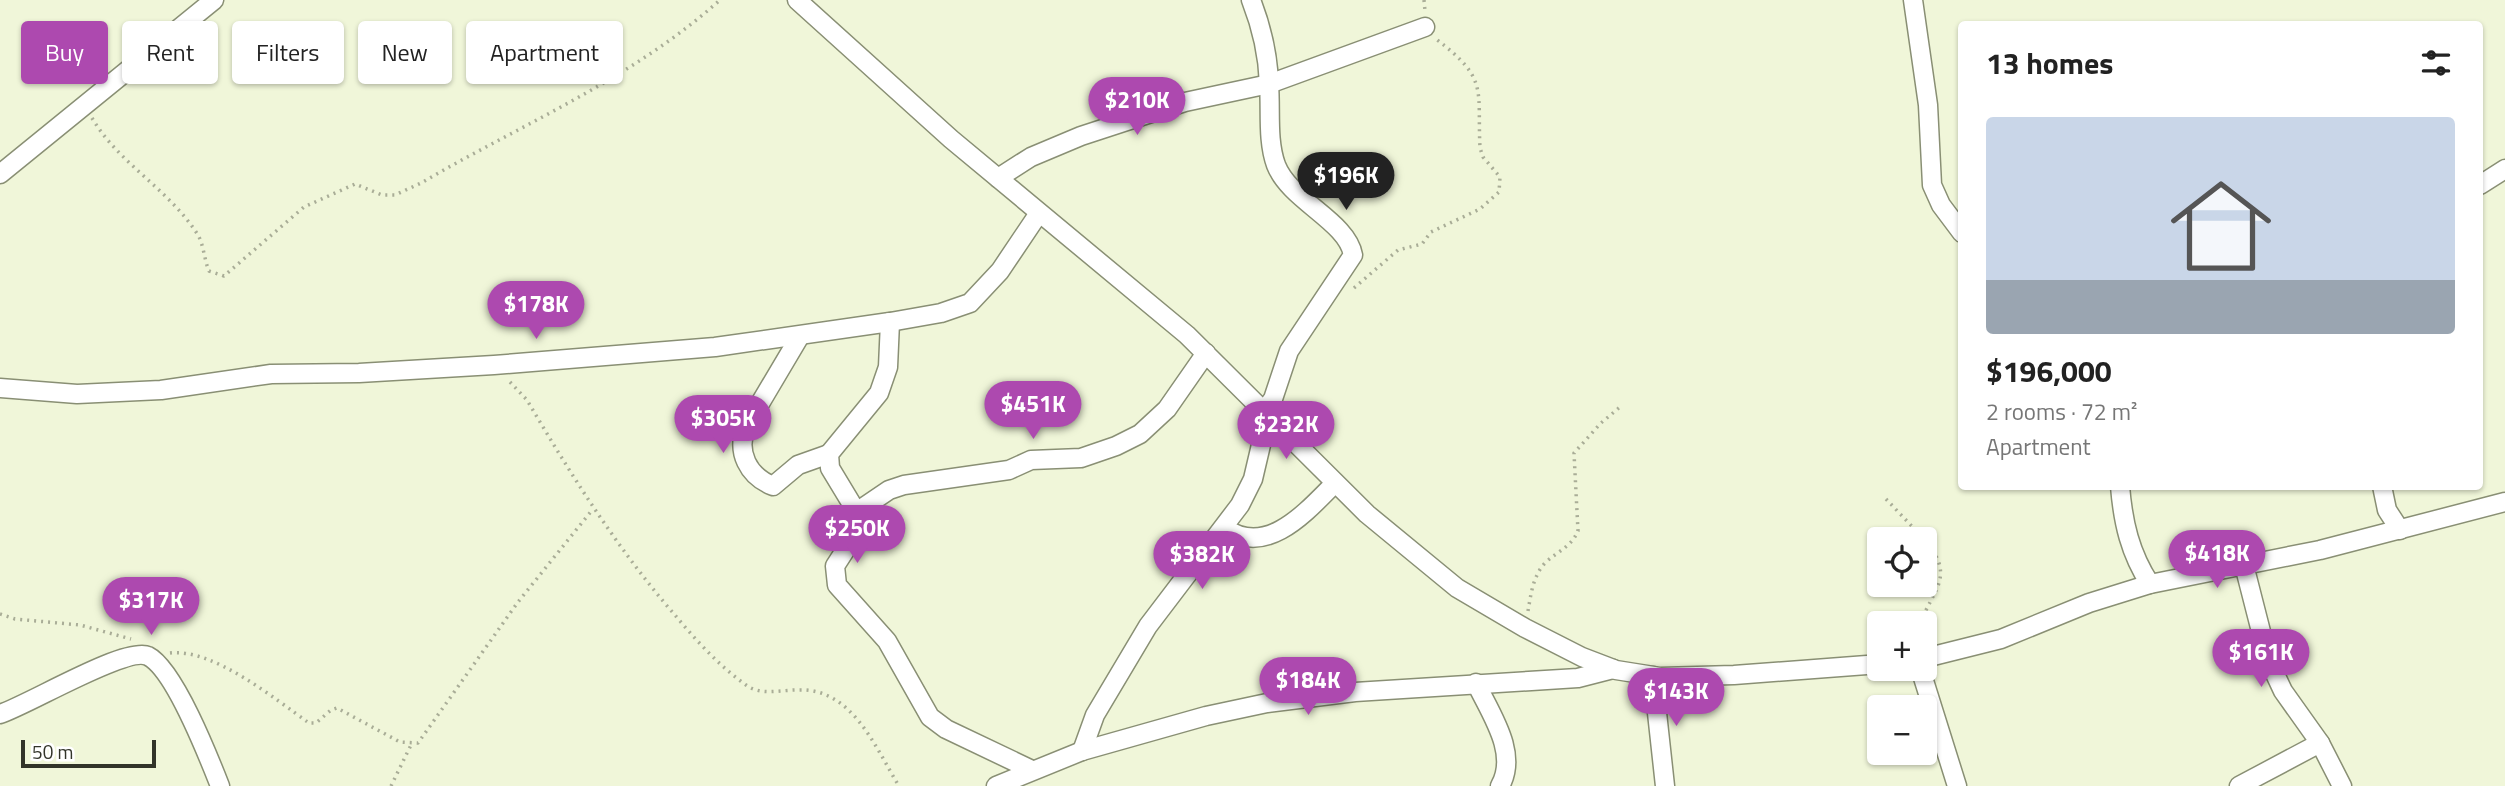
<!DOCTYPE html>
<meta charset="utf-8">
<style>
body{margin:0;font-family:"Titillium Web",sans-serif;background:#f2f2f2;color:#222;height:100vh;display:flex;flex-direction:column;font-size:26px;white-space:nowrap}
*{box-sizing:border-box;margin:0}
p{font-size:23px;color:#767676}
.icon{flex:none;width:38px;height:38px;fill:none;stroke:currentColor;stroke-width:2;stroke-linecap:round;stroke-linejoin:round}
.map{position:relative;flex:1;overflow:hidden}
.side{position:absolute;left:1958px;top:21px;width:525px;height:469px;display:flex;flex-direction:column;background:#fff;border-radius:7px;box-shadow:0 2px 5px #0004}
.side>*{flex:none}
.top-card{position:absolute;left:21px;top:21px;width:665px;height:63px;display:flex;gap:14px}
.controls{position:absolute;left:1867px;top:527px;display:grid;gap:14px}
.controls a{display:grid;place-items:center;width:70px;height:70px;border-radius:7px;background:#fff;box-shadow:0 2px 5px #0004;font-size:35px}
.scale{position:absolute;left:21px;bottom:18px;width:135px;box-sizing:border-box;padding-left:7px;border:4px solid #323429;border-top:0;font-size:19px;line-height:24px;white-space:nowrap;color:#323429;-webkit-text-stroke:5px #fff;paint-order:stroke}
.price{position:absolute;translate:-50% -60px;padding:0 16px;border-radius:24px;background:#ad49af;color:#fff;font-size:23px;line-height:46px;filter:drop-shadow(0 2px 4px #0008)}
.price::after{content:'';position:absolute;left:50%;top:42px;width:21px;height:16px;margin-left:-10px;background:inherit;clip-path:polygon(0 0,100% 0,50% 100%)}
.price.current{background:#222;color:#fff}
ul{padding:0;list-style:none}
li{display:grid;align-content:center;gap:14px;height:371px;padding:0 28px}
li span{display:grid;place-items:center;height:217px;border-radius:7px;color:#555}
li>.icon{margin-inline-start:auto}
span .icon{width:126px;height:126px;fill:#fffc;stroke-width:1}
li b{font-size:30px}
h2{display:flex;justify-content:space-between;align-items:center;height:84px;padding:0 28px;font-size:30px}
.chip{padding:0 24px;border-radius:7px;background:#fff;box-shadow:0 2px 5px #0004;font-size:24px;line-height:63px}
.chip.current{background:#ad49af;color:#fff}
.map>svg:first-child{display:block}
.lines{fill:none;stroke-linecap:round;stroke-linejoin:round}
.minor-casing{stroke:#898f74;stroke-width:21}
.path{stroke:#a9ad97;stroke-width:3.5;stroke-dasharray:2 5;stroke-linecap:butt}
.minor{stroke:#fff;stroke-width:18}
</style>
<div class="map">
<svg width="2505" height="786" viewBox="0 0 2505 786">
<rect width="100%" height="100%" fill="#f0f6d9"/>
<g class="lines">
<g class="minor-casing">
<g id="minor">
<path d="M797,0L951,139L1187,335L1367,514L1457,588L1525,628L1582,657L1616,670L1660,677L1734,675L1880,664"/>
<path d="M1251,0C1262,28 1268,54 1269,84C1271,111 1267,140 1276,165C1290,201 1347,221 1353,255L1289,351L1273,399L1264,411"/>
<path d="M1913,0L1928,105L1932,185L1941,205L1962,233"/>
<path d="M0,174L214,0"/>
<path d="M998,178L1031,157L1081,136L1185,102L1269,84L1425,27"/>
<path d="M2480,185L2505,169"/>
<path d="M890,322L888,367L879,393L829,454L830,468L859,516L855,535L835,566L837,585L887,641L930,717L946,729L1032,770"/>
<path d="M800,336L746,427C736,452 748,476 773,486L798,465L829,454"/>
<path d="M0,388L77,394L161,390L271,374L359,373L494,365L715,347L890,322L941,313L970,303L1000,271L1039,213"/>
<path d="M2120,486C2123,523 2130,553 2150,584"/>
<path d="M2382,486L2387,510L2400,530"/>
<path d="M858,511L889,490L904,485L1009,470L1031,460L1081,458L1116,446L1140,434L1167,409L1206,353"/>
<path d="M1225,528C1267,558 1307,511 1335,483"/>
<path d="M2244,565L2268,659L2283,691L2320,743L2342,786"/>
<path d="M1925,658L2001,639L2089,603L2150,584L2320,550L2505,502"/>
<path d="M1920,668L1957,786"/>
<path d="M1653,676L1665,786"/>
<path d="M1476,683C1490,713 1519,753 1500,786"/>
<path d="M0,714C28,705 126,646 148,656C174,669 209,758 220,786"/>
<path d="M1082,751L1095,715L1148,626L1240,505L1253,479L1268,415"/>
<path d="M996,786L1082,751L1206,716L1267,703L1355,692L1578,678L1613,669"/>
<path d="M2239,786L2320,743"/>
</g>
</g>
<g class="path">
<path d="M1424,0L1425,11"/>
<path d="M92,118C119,164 169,189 198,235C204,246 204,259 209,271L224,276L304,207L355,184L382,195H395L421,183C522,124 632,79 720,0"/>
<path d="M1354,288L1398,250L1422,244L1431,232L1480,209L1499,192L1500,177L1483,157L1480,148C1477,89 1489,79 1436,39"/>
<path d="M510,382L527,400C571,475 617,548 674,614C695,639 719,666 746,685C761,696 780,690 797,690C852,687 875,747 899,786"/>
<path d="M1886,499L1924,539"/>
<path d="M1528,611C1531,594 1533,575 1546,562C1558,551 1571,547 1578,531L1574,453L1601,423L1620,407"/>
<path d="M0,614L15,619L80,625L131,639"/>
<path d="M1920,623C1935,587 1955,576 1925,540"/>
<path d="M170,653C213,648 275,699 309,723H316L331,710L337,708L400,742L418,743L518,602L593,509"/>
<path d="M391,786L411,745"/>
</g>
<use href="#minor" class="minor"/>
</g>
</svg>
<div class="controls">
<a><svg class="icon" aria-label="locate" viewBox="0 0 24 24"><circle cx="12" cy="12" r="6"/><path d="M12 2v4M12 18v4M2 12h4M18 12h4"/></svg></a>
<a>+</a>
<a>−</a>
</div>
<div class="scale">50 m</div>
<b class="price" style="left:1137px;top:137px">$210K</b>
<b class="price current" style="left:1346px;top:212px">$196K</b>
<b class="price" style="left:536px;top:341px">$178K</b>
<b class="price" style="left:1033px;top:441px">$451K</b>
<b class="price" style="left:723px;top:455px">$305K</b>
<b class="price" style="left:1286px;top:461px">$232K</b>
<b class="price" style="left:857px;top:565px">$250K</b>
<b class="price" style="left:2217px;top:590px">$418K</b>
<b class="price" style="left:1202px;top:591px">$382K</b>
<b class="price" style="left:151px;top:637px">$317K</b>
<b class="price" style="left:2261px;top:689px">$161K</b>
<b class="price" style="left:1308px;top:717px">$184K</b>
<b class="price" style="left:1676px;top:728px">$143K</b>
<div class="top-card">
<a class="chip current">Buy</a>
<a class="chip">Rent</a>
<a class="chip">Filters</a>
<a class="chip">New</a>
<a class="chip">Apartment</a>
</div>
<section class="side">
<h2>13 homes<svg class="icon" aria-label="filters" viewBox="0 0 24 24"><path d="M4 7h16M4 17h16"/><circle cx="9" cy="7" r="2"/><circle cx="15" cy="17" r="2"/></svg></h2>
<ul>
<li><span style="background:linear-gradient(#c9d6e8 75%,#9aa5b1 0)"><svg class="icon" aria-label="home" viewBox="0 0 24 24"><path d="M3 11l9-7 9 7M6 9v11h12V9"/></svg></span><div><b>$196,000</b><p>2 rooms · 72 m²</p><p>Apartment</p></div></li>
</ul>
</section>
</div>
